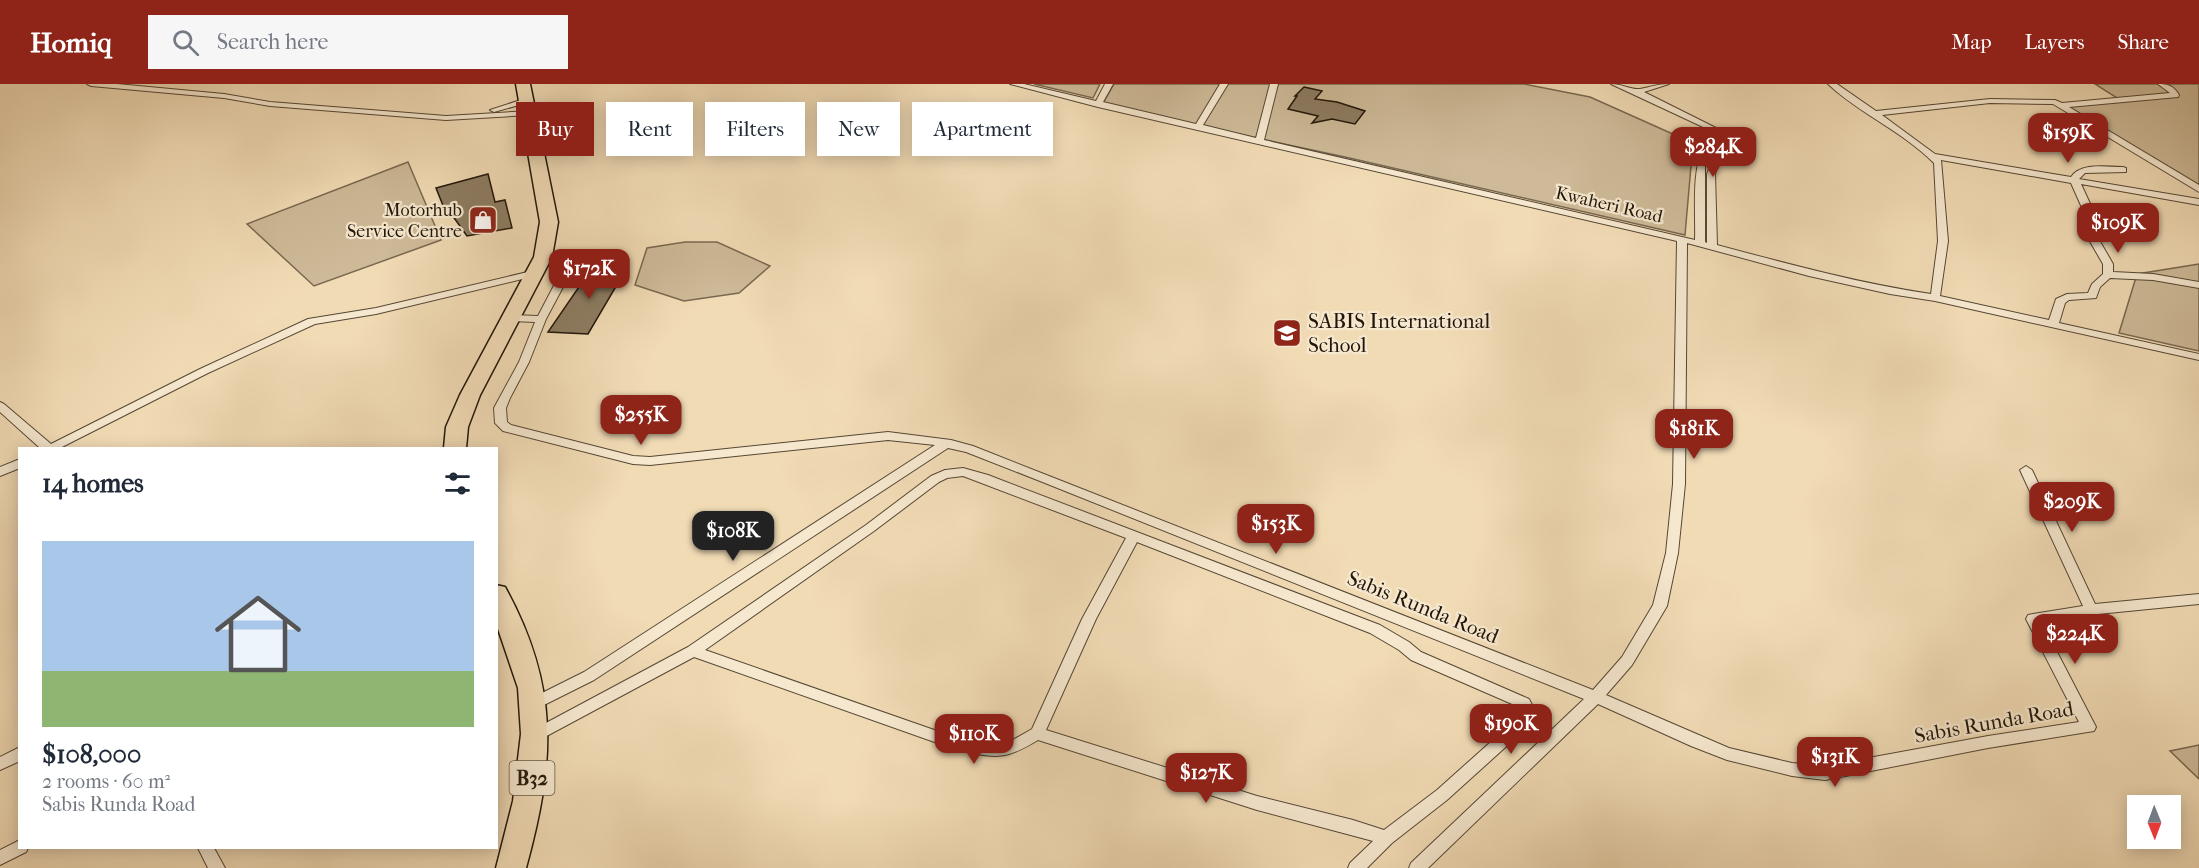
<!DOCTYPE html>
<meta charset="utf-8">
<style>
body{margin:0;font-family:"IM FELL French Canon",serif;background:#f6f6f7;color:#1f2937;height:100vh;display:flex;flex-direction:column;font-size:22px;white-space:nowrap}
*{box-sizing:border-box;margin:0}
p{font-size:20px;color:#747a83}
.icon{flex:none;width:33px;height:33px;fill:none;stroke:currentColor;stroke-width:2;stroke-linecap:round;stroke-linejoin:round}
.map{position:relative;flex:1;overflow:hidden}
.details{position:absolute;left:18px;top:363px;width:480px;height:402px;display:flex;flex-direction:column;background:#fff;border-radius:0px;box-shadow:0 3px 15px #0003}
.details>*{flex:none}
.banner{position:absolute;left:516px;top:18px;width:570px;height:54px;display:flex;gap:12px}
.needle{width:39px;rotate:179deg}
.controls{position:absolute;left:2127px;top:711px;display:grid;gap:12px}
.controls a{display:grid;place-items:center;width:54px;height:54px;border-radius:0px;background:#fff;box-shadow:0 3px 15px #0003;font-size:30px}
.price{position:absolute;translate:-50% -51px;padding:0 14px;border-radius:12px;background:#8f2418;color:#fff;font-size:20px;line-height:39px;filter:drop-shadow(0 2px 3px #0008)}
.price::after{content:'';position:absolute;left:50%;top:36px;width:18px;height:14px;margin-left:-9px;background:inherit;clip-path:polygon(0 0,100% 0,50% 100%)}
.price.on{background:#222;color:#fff}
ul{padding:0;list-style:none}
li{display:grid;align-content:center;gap:12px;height:318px;padding:0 24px}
li span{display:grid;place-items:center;height:186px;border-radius:0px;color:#555}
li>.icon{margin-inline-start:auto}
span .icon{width:108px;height:108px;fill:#fffc;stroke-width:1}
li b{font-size:26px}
h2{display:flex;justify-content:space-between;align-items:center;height:72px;padding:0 24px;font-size:26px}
.pill{padding:0 21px;border-radius:0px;background:#fff;box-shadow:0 3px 15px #0003;font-size:21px;line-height:54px}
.pill.on{background:#8f2418;color:#fff}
header{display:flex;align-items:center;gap:36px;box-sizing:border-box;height:84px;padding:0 30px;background:#8f2418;color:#fff}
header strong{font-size:28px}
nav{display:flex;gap:33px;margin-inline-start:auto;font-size:21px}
.search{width:420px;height:54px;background:#f6f6f7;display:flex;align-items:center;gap:15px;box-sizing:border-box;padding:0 21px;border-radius:0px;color:#747a83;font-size:22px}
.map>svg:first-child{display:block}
.green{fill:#ceba98;stroke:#786850;stroke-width:1.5}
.building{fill:#8d7c62;stroke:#211609;stroke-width:1.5}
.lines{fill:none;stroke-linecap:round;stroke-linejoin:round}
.street-casing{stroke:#554734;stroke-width:2}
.highway-casing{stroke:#211609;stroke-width:3}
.street{fill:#f6e8cf;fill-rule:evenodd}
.highway{fill:#f1dbb5;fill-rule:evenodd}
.labels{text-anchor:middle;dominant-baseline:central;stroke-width:4.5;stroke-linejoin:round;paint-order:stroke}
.far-street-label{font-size:18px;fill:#211609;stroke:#f6e8cf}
.far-poi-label{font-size:18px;fill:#211609;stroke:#f6e8cf;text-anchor:end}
.shield{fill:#f6e8cf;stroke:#615544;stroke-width:1.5}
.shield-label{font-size:20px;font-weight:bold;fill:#211609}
.poi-label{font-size:21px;fill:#211609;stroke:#f6e8cf;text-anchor:start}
.street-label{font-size:21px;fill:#211609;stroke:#f6e8cf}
</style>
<header>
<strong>Homiq</strong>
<div class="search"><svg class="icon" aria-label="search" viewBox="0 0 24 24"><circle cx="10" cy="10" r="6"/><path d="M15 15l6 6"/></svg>Search here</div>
<nav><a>Map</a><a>Layers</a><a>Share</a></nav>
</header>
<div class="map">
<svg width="2199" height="784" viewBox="0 0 2199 784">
<rect width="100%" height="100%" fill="#f1dbb5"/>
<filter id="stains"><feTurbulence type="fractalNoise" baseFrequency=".00333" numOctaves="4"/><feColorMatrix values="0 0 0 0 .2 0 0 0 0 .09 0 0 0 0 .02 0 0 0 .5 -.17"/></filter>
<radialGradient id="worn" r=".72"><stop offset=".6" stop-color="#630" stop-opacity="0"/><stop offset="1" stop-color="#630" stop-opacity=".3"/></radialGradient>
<g class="green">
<path d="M1034,0H1100L1093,14Z"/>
<path d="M1114,0H1524L1590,13L1693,59L1685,151L1345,73L1102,21Z"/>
<path d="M2095,0H2199V106L2063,19L2122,17Z"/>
<path d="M408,78L441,156L314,202L247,140Z"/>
<path d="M685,158H717L770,182L739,209L684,217L635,201L647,164Z"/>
<path d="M2199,180V267L2119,249L2137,190Z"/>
<path d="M2199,661V695L2170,667Z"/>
</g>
<g class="building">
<path d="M1304,3L1322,7L1315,15L1337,18L1365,27L1355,40L1332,35L1312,39L1318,32L1288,25L1297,12H1295Z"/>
<path d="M488,90L495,118L505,116L512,144L467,152L447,124H444L436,104Z"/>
<path d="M594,181L628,182L588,250L548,248Z"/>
</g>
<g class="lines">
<g class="street-casing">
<g id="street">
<path d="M87,0H117L224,10L270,18L446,32L529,27L533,29L529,31L446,36L270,22L224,14L91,2Z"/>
<path d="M1010,0H1024L1096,17L1105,0H1113L1103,18L1196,40L1220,0H1228L1203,41L1256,54L1270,0H1278L1264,56L1695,156C1696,130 1691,85 1704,63C1707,57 1713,56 1716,49L1611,0C1621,0 1632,6 1640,5C1650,3 1658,0 1669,0L1644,8L1730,51L1715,90L1717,161C1788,180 1858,199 1931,210L1938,157L1934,79C1902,47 1860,30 1828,0H1837L1876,27L1990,15L2055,16L2062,19L2170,9L2158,0C2168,0 2174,2 2179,11L2178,13L2069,23L2199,101V108L2053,20L1990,19L1882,31L1935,70L2071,93C2081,78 2106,83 2123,83L2126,84V88L2085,89L2079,95L2199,115V121L2081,100L2093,126L2094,147L2113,180V188L2153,190L2199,198V204L2153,196L2110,194L2100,203L2096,214L2069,216L2065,219L2059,239L2199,270V276L1935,217L1890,210L1809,192L1687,159L1685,400L1678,469L1667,522L1632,581L1606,611L1729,664L1792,679L1825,682L1988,652L2079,638L2026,535L2028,531L2033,530L2083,522L2020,386L2026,382L2032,386L2095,520L2199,510V520L2098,530L2042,539L2096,643L2094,647L1988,664L1825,696L1792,692L1727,676L1691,662L1598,620L1428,784H1409L1411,779L1584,615L1040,397L966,368L948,364L594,596L538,624L533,626L528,624L526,620L528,616L584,588L935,361L888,356L650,381L633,380L503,347L495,339L494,324L519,278L535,238L512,237L507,234L512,231L538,232L561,188L559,181L540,175V171L543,170L566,177L571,188L546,235L529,278L510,314L506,324L507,338L511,341L633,372L650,373L888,348L951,356L973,362L1049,392L1593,606L1622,573L1653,521L1666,469L1673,400L1677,157L1098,23ZM1719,58L1707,90V159L1705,158V82L1712,63ZM1941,76L2071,99L2083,126L2084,147L2103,180V190L2092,200L2088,209L2067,210L2056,215L2049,236L1940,212L1948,157Z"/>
<path d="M527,14L531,16L530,18L494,28L490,26Z"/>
<path d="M536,186L541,189L539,191L376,230L315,240L208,289L60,364H40L0,328V318L4,320L51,360L200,285L308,235L376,224Z"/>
<path d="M20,375V384L0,392V383Z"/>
<path d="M963,384L988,391L1380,541L1409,558L1421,568L1529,615L1537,631L1530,641L1447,716L1392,759L1367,784H1348L1350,779L1373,757L1257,726L1038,656C1005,676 998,674 960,667L694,573L541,655L536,657L531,655L529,651L531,647L688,563L866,441L931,392L945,386ZM963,392L1126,454L1082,535L1032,645L1011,657L996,661L960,655L705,566L874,447L939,398L947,394ZM1137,458L1370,549L1399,566L1411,576L1519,623L1522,630L1437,706L1384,746L1353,736L1257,712L1046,646L1096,535Z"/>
<path d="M20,663V677L0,686V673Z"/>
<path d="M20,756V764H28L26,768L0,781V766Z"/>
<path d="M198,764H214L225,784H208Z"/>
</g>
</g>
<g class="highway-casing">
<g id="highway">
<path d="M516,0H530L558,138L552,173L480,311L468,343L466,364H444L446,343L460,311L534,173L540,138Z"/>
<path d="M496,501L505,503C560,603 555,678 526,784H496L513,717L521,650L518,604L496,539Z"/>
</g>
</g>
<use href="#street" class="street"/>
<use href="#highway" class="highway"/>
</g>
<defs>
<g id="shop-square" transform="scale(1.5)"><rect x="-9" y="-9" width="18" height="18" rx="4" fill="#8f2418" stroke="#f6e8cf"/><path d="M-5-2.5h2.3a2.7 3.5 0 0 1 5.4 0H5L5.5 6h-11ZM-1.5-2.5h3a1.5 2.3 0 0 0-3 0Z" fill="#fff"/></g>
<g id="school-square" transform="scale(1.5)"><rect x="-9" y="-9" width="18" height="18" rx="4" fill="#8f2418" stroke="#f6e8cf"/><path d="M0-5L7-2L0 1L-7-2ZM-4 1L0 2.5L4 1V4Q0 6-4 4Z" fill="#fff"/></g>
</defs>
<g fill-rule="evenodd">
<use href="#shop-square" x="483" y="136"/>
<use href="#school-square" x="1287" y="249"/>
</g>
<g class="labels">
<g class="far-street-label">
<text transform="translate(1609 121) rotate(13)">Kwaheri Road</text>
</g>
<g class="far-poi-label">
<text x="462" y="126">Motorhub<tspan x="462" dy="21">Service Centre</tspan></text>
</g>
<rect class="shield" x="509.5" y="677" width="45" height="34" rx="4.5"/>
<g class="shield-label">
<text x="532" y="694">B32</text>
</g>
<g class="poi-label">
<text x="1308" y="237">SABIS International<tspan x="1308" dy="24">School</tspan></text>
</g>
<g class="street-label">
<text transform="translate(1423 523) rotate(22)">Sabis Runda Road</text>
<text transform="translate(1994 638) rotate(-10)">Sabis Runda Road</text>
</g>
</g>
<rect width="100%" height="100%" filter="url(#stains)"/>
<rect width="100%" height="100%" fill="url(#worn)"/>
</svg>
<div class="controls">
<a><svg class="needle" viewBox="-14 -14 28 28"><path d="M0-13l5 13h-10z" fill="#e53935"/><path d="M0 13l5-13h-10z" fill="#747a83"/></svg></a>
</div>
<b class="price" style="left:2068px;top:80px">$159K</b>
<b class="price" style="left:1713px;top:94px">$284K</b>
<b class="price" style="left:2118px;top:170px">$109K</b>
<b class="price" style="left:589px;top:216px">$172K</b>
<b class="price" style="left:641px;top:362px">$255K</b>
<b class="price" style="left:1694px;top:376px">$181K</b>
<b class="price" style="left:2072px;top:449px">$209K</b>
<b class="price" style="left:1276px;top:471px">$153K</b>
<b class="price on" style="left:733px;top:478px">$108K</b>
<b class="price" style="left:2075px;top:581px">$224K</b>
<b class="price" style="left:1511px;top:671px">$190K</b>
<b class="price" style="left:974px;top:681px">$110K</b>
<b class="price" style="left:1835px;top:704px">$131K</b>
<b class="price" style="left:1206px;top:720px">$127K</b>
<div class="banner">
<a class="pill on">Buy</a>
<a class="pill">Rent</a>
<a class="pill">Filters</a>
<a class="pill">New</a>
<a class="pill">Apartment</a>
</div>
<section class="details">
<h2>14 homes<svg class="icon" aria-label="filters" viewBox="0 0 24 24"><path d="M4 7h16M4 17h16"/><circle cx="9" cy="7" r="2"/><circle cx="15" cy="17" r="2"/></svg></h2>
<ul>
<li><span style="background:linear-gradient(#a9c7e8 70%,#8fb573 0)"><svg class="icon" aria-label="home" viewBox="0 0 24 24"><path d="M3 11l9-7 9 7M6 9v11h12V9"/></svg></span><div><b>$108,000</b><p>2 rooms · 60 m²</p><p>Sabis Runda Road</p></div></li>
</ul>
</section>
</div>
